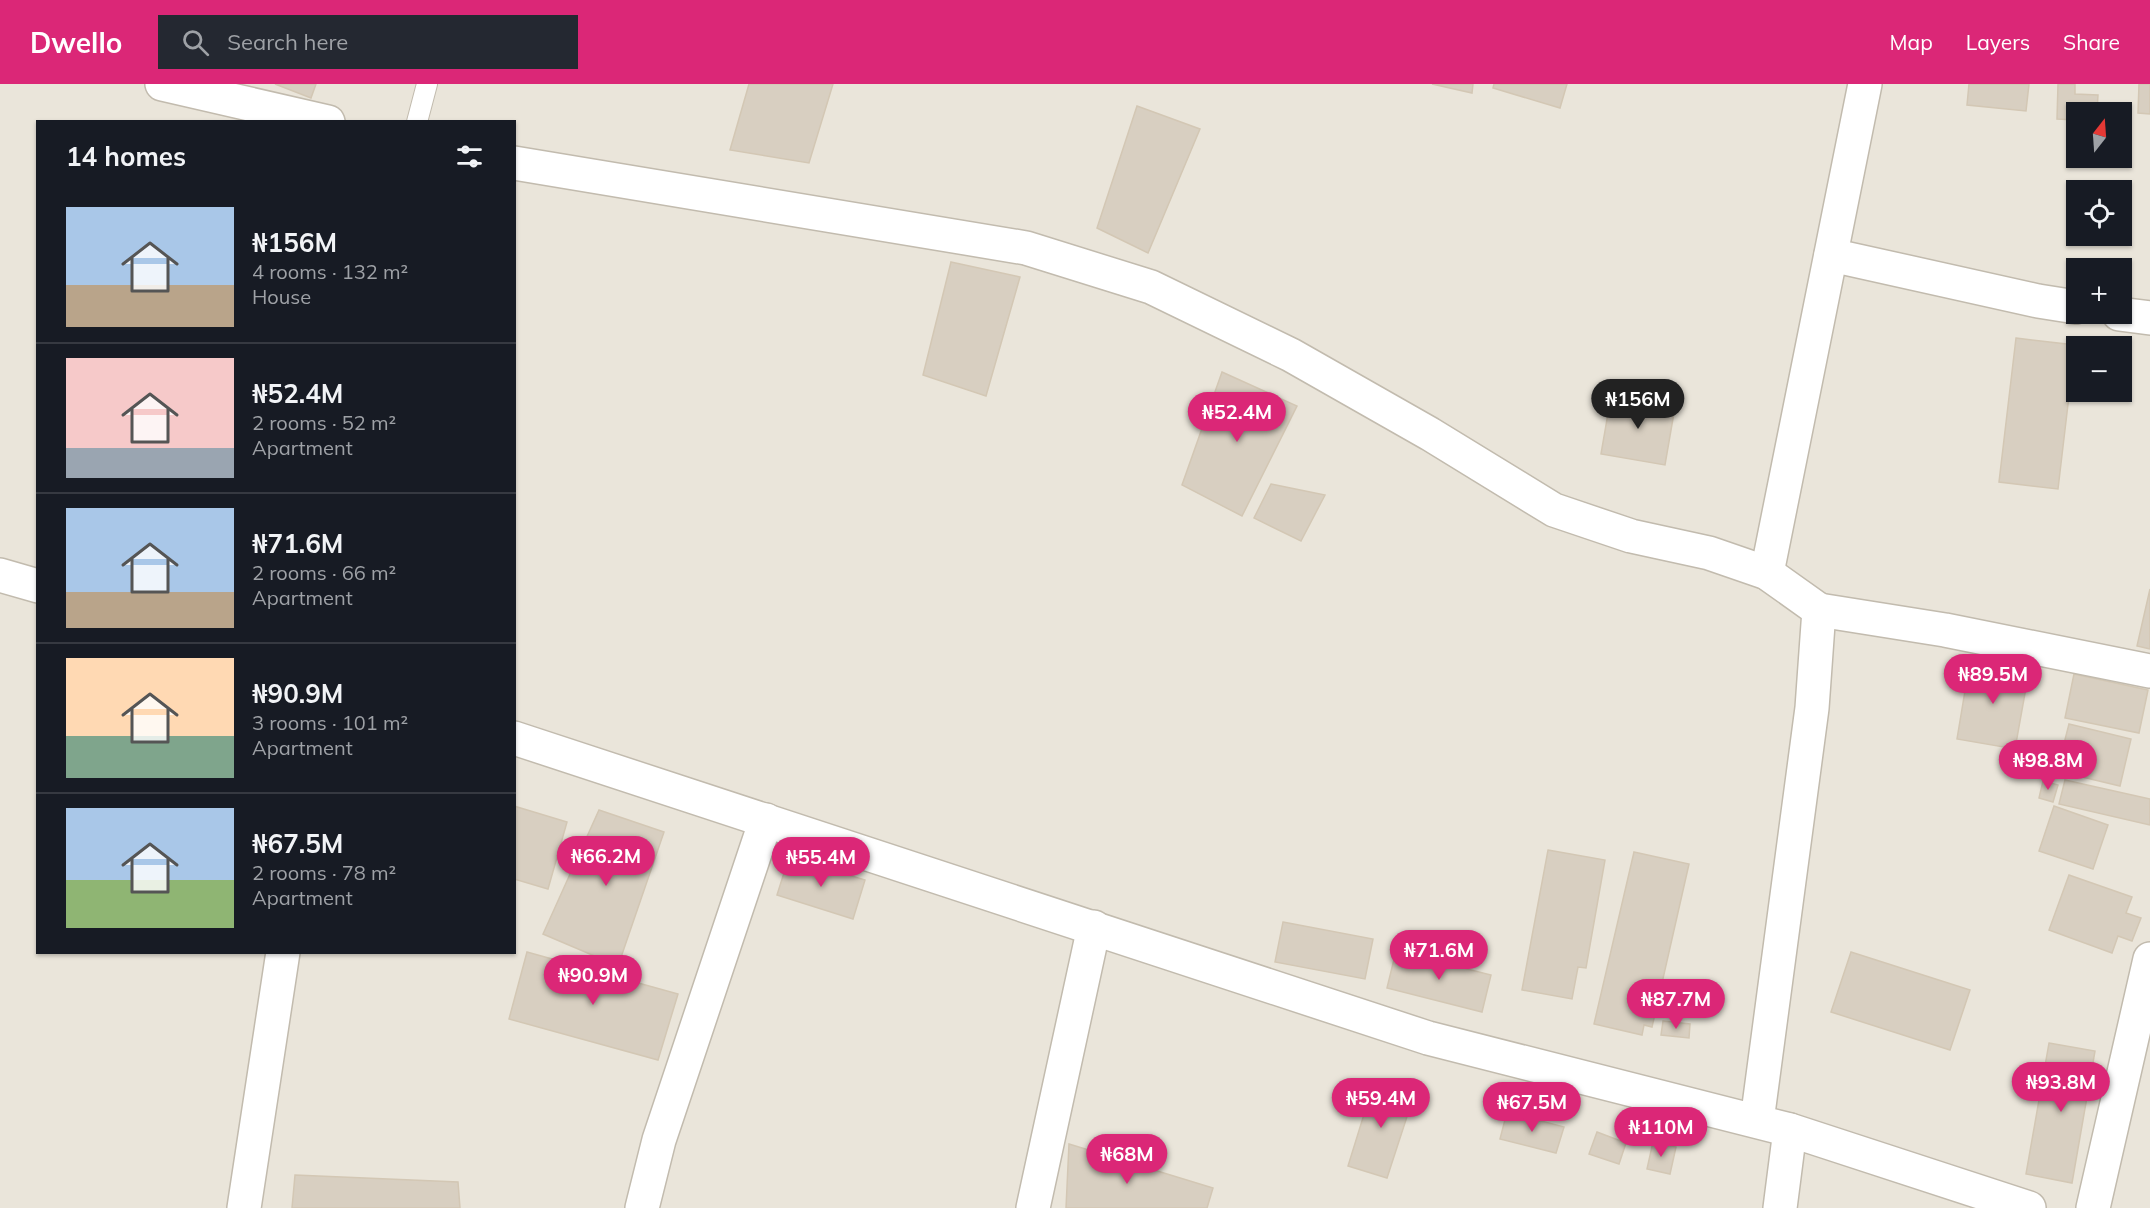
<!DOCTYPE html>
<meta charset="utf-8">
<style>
body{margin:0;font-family:Mulish,sans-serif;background:#242831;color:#f1f3f6;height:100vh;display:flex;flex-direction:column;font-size:22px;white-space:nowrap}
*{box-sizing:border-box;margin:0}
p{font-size:20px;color:#9ea1a6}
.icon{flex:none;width:33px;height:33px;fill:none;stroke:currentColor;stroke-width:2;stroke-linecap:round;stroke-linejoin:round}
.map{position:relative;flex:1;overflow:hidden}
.details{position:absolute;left:36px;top:36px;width:480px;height:834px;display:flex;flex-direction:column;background:#171b24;border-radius:0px;box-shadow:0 2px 4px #0004}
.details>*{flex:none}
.needle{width:39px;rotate:17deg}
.tools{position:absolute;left:2066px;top:18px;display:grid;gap:12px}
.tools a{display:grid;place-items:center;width:66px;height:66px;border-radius:0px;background:#171b24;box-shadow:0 2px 4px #0004;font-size:30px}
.price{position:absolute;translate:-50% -51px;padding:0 14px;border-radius:21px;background:#db2777;color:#fff;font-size:20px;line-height:39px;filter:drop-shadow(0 2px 3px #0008)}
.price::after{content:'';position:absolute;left:50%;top:36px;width:18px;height:14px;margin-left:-9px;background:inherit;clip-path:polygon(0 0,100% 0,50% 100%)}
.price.current{background:#222;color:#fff}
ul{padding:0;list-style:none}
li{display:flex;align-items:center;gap:18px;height:150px;padding:0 30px}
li+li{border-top:2px solid #363941}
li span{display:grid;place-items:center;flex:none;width:168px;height:120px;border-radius:0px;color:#555}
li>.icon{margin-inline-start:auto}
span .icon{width:72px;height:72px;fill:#fffc;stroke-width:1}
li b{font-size:26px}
h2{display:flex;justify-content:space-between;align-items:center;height:72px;padding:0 30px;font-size:26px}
header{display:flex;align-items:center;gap:36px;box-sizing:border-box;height:84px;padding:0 30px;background:#db2777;color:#fff}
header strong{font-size:28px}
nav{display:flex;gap:33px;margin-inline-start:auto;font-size:21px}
.search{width:420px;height:54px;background:#242831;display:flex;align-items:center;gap:15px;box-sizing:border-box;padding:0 21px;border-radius:0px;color:#9ea1a6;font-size:22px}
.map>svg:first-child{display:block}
.residential{fill:#eae5da;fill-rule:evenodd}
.building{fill:#d8cfc1;stroke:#d3c7b4;stroke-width:1.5}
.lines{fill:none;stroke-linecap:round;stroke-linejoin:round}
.service-casing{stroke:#c2bbae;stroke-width:22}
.minor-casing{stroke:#c2bbae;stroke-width:36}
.service{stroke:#fff;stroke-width:20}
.minor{stroke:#fff;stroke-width:33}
</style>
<header>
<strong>Dwello</strong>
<div class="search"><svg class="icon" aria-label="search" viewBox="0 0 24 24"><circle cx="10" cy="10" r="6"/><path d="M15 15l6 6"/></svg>Search here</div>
<nav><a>Map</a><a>Layers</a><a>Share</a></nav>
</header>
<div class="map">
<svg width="2150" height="1124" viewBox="0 0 2150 1124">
<rect width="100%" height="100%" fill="#f6f3ec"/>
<path class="residential" d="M0,0H2150V1124H0ZM2076,28H2121V74H2076ZM38,38H514V868H38ZM2076,106H2121V152H2076ZM2076,184H2121V230H2076ZM2076,262H2121V308H2076Z"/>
<g class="building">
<path d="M275,0H316L311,14Z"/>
<path d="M749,0H833L809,79L730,66Z"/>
<path d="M1432,0H1473L1472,9Z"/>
<path d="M1494,0H1567L1560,24L1493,4Z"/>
<path d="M1969,0H2029L2026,27L1967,21Z"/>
<path d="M2058,0H2075V10L2098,11L2097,28H2076V36L2057,35Z"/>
<path d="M2139,0H2150V30L2138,29Z"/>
<path d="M1137,22L1200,45L1148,169L1097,144Z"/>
<path d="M951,178L1020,193L986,312L923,291Z"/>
<path d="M2016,254L2075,261L2058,405L1999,398Z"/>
<path d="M1222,288L1297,322L1242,432L1182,401Z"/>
<path d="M1611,312L1675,323L1665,381L1601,370Z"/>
<path d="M1271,400L1325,411L1301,457L1254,434Z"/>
<path d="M2150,505V565L2137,562Z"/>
<path d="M1970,577L2029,587L2015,665L1957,655Z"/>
<path d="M2074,590L2148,606L2139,649L2065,634Z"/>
<path d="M2069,640L2131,655L2120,702L2057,687Z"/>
<path d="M2065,696L2150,715V741L2059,720Z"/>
<path d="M2043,697L2058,701L2053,718L2039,714Z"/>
<path d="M514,722L567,738L548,805L514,795Z"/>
<path d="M2054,722L2108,741L2093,785L2039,767Z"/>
<path d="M599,726L664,748L618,882L543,850Z"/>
<path d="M1548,766L1605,776L1586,884L1578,883L1572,915L1522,906Z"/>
<path d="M1634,768L1689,780L1652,943L1644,941L1642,951L1594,940Z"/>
<path d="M789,773L865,796L853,835L777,811Z"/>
<path d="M2069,791L2132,813L2126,829L2141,834L2132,857L2118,852L2112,869L2049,846Z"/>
<path d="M1283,838L1373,855L1365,895L1275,878Z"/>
<path d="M1396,867L1491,891L1482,928L1387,904Z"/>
<path d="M527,868L678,910L658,976L509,935Z"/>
<path d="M1851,868L1970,906L1950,966L1831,928Z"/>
<path d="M1663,937L1690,940L1689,954L1661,951Z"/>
<path d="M2049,959L2095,967L2072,1099L2026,1090Z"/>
<path d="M1375,995L1415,1008L1387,1094L1348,1082Z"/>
<path d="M1507,1028L1564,1043L1556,1069L1500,1055Z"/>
<path d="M1597,1048L1626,1059L1619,1080L1589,1070Z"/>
<path d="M1653,1058L1676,1063L1670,1090L1647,1085Z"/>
<path d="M1069,1060L1213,1104L1207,1124H1066Z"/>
<path d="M295,1091L458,1098L460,1124H292Z"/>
</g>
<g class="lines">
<g class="service-casing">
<path id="service" d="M417,38L427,0"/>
</g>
<g class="minor-casing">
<g id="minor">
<path d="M162,0L328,38"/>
<path d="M514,79L1026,164L1151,203L1291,271L1430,350L1554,426L1631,452L1709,469L1767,489L1819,526L1812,624L1757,1037"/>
<path d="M1831,171L2038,217L2076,223"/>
<path d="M2119,230L2150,234"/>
<path d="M1767,489L1865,0"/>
<path d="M0,491L38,502"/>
<path d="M1819,526L1945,546L2150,587"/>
<path d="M514,654L1428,954L1790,1046L2029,1124"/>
<path d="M244,1124L283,868"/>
<path d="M642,1124L659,1056L766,736"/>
<path d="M1033,1124L1094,843"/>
<path d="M1780,1124L1790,1046"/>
<path d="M2093,1124L2150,875"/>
</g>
</g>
<use href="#service" class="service"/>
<use href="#minor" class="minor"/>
</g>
</svg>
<div class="tools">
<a><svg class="needle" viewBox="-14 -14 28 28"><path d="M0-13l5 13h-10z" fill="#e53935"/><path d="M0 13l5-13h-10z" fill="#9ea1a6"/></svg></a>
<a><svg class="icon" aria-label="locate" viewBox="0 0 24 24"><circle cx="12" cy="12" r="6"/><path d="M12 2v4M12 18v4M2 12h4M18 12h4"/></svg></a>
<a>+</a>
<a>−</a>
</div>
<b class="price current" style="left:1638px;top:346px">₦156M</b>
<b class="price" style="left:1237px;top:359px">₦52.4M</b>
<b class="price" style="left:1993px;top:621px">₦89.5M</b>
<b class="price" style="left:2048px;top:707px">₦98.8M</b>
<b class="price" style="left:606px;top:803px">₦66.2M</b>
<b class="price" style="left:821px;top:804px">₦55.4M</b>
<b class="price" style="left:1439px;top:897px">₦71.6M</b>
<b class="price" style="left:593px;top:922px">₦90.9M</b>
<b class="price" style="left:1676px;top:946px">₦87.7M</b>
<b class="price" style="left:2061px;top:1029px">₦93.8M</b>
<b class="price" style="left:1381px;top:1045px">₦59.4M</b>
<b class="price" style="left:1532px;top:1049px">₦67.5M</b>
<b class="price" style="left:1661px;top:1074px">₦110M</b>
<b class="price" style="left:1127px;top:1101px">₦68M</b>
<section class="details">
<h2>14 homes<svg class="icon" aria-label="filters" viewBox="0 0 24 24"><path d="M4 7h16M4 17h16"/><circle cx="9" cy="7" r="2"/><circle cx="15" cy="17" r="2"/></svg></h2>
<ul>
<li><span style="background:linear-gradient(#a9c7e8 65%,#b9a48a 0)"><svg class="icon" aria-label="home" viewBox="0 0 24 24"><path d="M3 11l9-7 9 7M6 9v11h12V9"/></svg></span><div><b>₦156M</b><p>4 rooms · 132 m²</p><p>House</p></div></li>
<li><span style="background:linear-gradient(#f6c9c9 75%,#9aa5b1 0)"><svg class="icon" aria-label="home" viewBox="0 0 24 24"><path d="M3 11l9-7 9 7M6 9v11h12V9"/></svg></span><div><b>₦52.4M</b><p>2 rooms · 52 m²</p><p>Apartment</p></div></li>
<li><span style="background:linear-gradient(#a9c7e8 70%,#b9a48a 0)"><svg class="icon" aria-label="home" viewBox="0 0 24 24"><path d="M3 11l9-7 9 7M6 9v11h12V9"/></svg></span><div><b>₦71.6M</b><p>2 rooms · 66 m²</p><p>Apartment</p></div></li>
<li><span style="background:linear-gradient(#ffd9b3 65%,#7fa58c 0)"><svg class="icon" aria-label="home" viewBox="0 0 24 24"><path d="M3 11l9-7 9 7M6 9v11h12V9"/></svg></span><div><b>₦90.9M</b><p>3 rooms · 101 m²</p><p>Apartment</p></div></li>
<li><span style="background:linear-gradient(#a9c7e8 60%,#8fb573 0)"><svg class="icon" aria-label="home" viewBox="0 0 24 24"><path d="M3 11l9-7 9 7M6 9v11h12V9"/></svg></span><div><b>₦67.5M</b><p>2 rooms · 78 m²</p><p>Apartment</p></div></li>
</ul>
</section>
</div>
